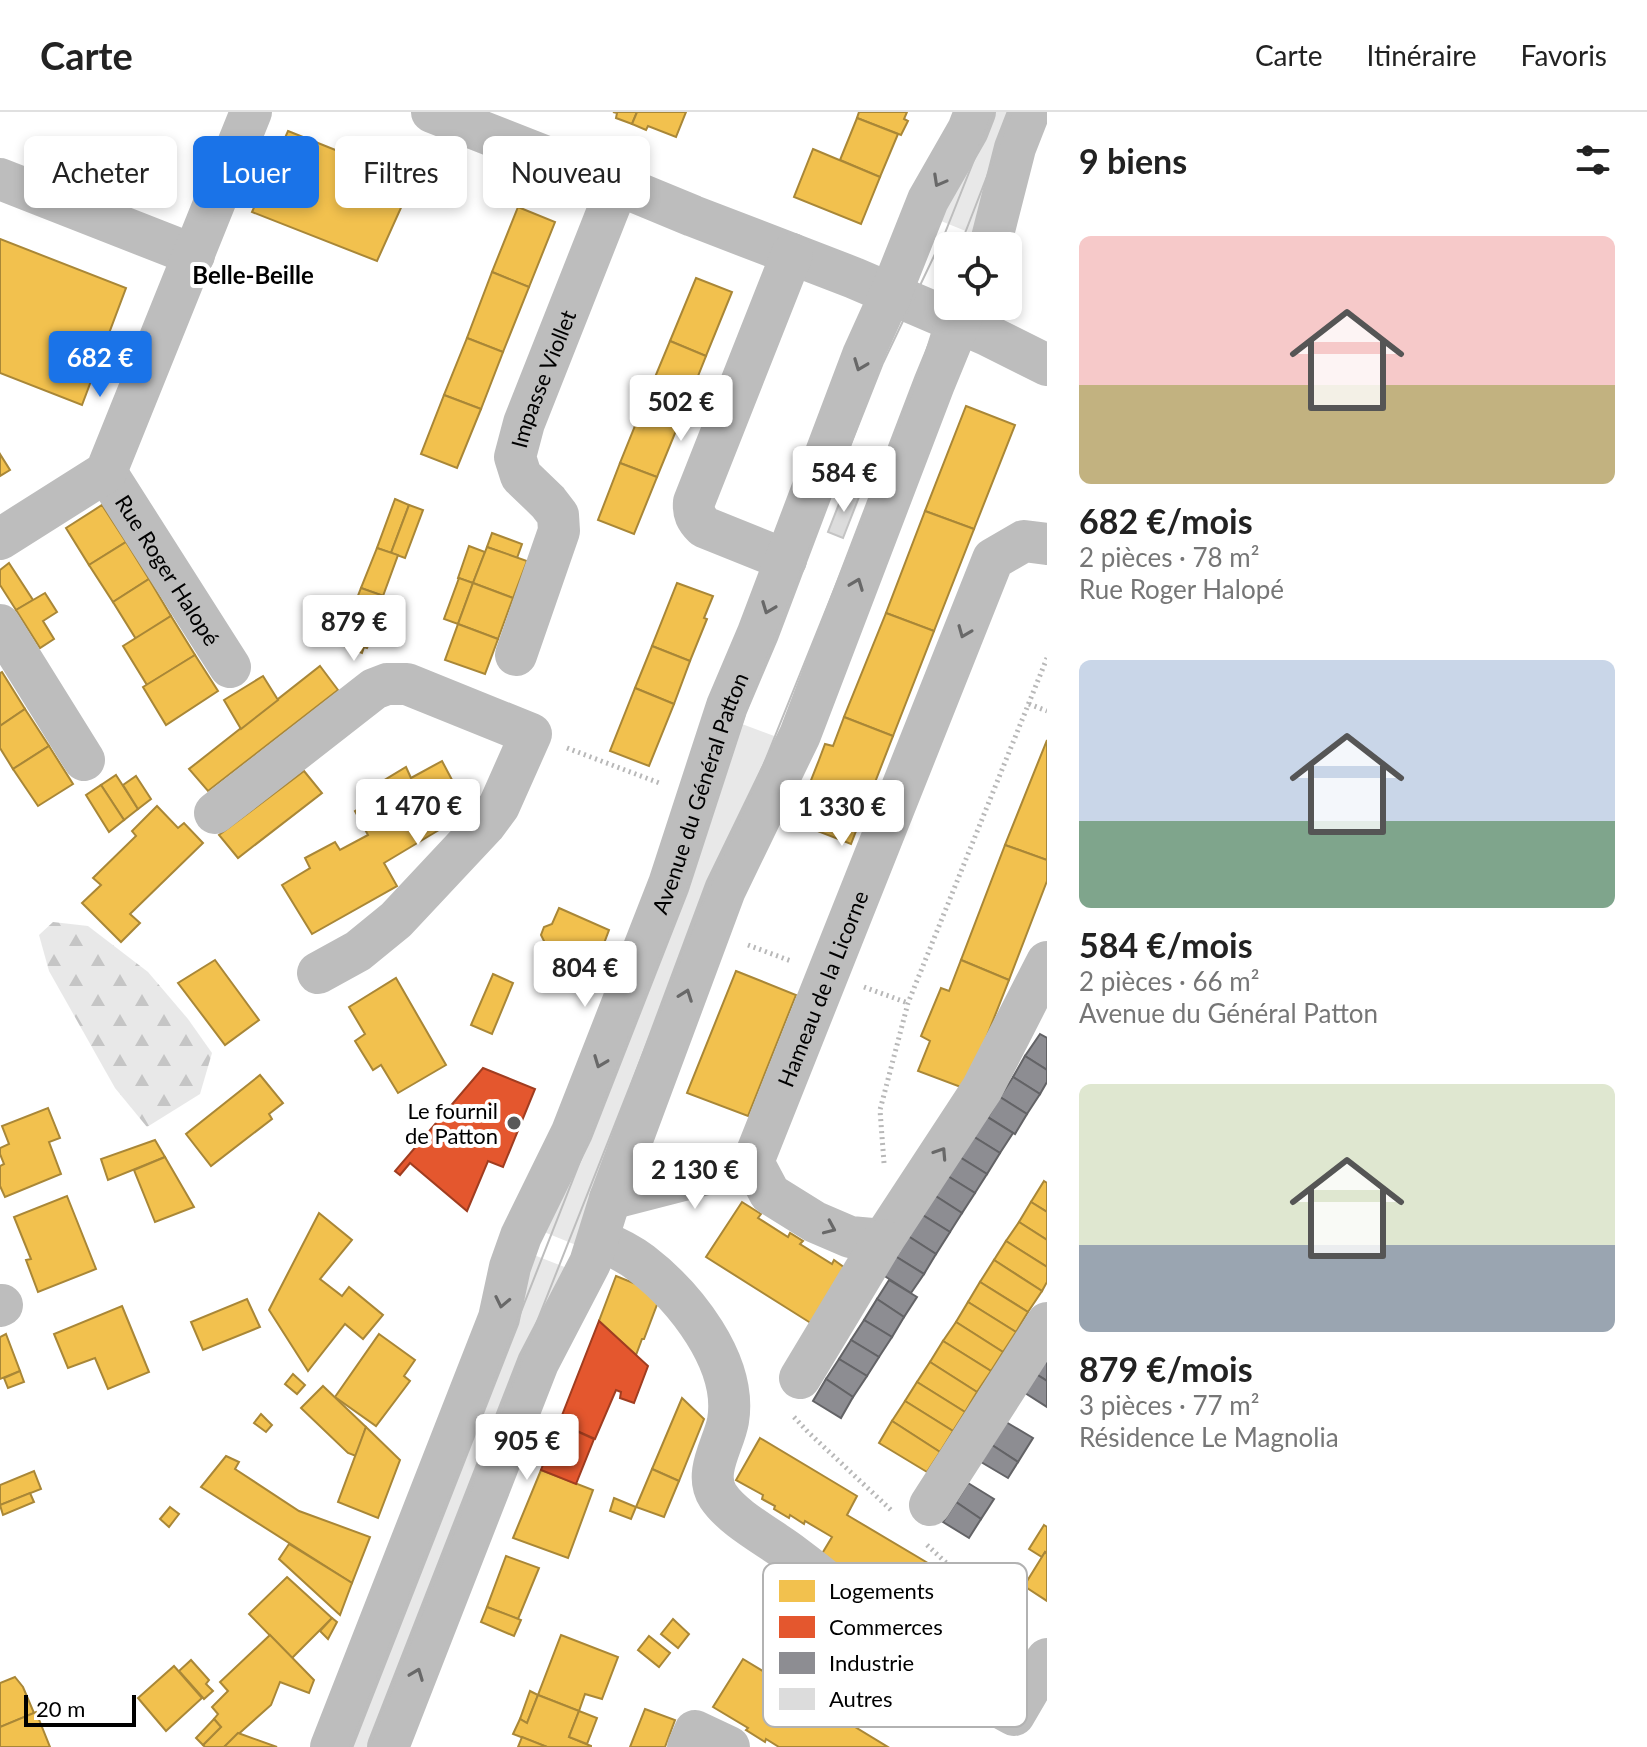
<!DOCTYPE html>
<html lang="fr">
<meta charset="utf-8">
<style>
body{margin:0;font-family:Lato,sans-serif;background:#f2f2f2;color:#222;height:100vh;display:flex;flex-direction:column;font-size:30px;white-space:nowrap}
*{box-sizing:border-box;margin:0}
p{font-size:26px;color:#767676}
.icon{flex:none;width:44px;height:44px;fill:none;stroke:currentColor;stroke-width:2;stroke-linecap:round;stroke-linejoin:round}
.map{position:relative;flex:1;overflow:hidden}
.drawer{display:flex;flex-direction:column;background:#fff;width:600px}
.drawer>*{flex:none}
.banner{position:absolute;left:24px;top:24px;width:760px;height:72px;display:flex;gap:16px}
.controls{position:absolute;left:934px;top:120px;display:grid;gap:16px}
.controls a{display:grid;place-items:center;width:88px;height:88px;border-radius:12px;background:#fff;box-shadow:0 4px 12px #0003;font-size:40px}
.scale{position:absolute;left:24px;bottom:20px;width:112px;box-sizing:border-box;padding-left:8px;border:4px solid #000;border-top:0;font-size:22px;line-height:28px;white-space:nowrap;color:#000;-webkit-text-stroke:6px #fff;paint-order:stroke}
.price{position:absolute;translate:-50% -68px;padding:0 18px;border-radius:8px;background:#fff;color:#222;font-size:26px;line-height:52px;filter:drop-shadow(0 2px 4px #0008)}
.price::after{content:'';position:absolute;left:50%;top:48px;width:24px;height:18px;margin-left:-12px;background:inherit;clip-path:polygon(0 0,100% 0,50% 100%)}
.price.active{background:#1a73e8;color:#fff}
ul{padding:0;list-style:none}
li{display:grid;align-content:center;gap:16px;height:424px;padding:0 32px}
li span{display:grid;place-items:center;height:248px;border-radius:12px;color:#555}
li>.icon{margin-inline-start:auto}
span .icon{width:144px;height:144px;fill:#fffc;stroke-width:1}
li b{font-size:34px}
h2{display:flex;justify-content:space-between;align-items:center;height:96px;padding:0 32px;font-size:34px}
.chip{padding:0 28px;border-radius:12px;background:#fff;box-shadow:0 4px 12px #0003;font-size:28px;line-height:72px}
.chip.active{background:#1a73e8;color:#fff}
header{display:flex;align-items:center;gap:48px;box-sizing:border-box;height:112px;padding:0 40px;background:#fff;border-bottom:2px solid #e0e0e0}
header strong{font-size:38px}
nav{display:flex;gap:44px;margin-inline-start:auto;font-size:28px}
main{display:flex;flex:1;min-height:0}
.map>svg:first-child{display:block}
.grass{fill:#e8e8e8}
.forest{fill:url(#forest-firs)}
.homes{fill:#f2c14e;stroke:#a98737;stroke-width:2}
.shops{fill:#e4572e;stroke:#a03d20;stroke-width:2}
.industry{fill:#8d8d92;stroke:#636366;stroke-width:2}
.building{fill:#dcdcdc;stroke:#c4c4c4;stroke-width:2}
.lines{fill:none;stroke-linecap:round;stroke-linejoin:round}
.path{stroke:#b8b8b8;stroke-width:5;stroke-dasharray:2 4;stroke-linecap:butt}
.minor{stroke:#bdbdbd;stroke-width:42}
.tram{stroke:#bdbdbd;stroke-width:2}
.oneway{stroke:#686868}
.poi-dot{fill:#595959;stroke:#fff;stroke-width:3}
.labels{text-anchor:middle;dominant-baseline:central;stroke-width:8;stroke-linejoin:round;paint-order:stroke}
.street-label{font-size:22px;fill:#000;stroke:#fff}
.poi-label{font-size:22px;fill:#000;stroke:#fff;text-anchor:end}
.neighbourhood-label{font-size:24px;font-weight:bold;fill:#000;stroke:#fff}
.key{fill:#fff;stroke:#b2b2b2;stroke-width:2}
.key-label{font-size:22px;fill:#000}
</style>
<header>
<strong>Carte</strong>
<nav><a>Carte</a><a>Itinéraire</a><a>Favoris</a></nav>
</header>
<main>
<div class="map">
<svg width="1047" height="1635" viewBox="0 0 1047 1635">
<defs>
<pattern id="forest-firs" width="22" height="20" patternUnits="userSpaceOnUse" patternTransform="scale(2)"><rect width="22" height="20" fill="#e8e8e8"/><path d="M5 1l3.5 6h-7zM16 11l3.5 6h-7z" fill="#c5c5c5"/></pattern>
</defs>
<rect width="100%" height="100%" fill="#fff"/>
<g class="grass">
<path d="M984,0H1020L973,122L941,109Z"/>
<path d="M734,609L785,628L576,1133L544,1120Z"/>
<path d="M534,1143L567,1156L379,1635H342Z"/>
</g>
<path class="forest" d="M53,810L88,814L148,860L188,907L212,941L200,982L147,1015L115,976L49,859L39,823Z"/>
<g class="homes">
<path d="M613,0H637L632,12L616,6L617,1Z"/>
<path d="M637,0H686L676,25L648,14L646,18L632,12Z"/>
<path d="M859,0H907L904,7L908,9L901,23L857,6Z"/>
<path d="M857,6L898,22L880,65L840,48Z"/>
<path d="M288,19L413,69L377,149L252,100Z"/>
<path d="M813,37L880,65L861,112L794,85Z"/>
<path d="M518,95L555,110L529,175L492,160Z"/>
<path d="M0,127L126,176L82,293L0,261Z"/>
<path d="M492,160L529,175L503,240L467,226Z"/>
<path d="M696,166L732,180L706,244L670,229Z"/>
<path d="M467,226L503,240L481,297L444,283Z"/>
<path d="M670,229L706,244L680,309L643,294Z"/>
<path d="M444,283L481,297L457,356L421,342Z"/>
<path d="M643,294L680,309L657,365L620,351Z"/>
<path d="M966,294L1015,313L974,417L925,399Z"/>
<path d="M0,342L10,358L0,364Z"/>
<path d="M620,351L657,365L634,422L598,408Z"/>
<path d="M395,387L409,393L391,441L377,436Z"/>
<path d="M102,393L126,430L89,453L66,416Z"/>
<path d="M409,393L423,398L405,446L391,441Z"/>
<path d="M925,399L974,417L934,519L886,501Z"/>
<path d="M492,421L522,432L517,446L487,435Z"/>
<path d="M126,430L149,467L113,490L89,453Z"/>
<path d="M469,434L485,440L473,471L458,466Z"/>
<path d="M487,435L527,449L513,486L473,471Z"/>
<path d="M377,436L398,443L383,484L361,476Z"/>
<path d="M9,451L33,488L16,498L0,473V458Z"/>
<path d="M459,466L473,471L458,512L444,507Z"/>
<path d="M149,467L171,504L136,527L113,490Z"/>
<path d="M473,471L513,486L498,527L458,512Z"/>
<path d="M677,471L713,484L704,506L707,507L690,549L652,534Z"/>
<path d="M361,476L384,484L369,521L373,523L367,536L364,535L362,541L339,532Z"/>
<path d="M45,481L57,500L43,509L54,527L40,536L16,498Z"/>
<path d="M886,501L934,519L893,624L844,605Z"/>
<path d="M171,504L195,543L147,573L123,534Z"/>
<path d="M458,512L498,527L485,562L445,548Z"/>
<path d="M652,534L690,549L674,592L635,576Z"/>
<path d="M195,543L218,579L166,613L143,575Z"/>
<path d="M320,554L338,578L208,679L189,657Z"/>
<path d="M2,560L25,597L0,614V561Z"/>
<path d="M263,564L278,588L241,617L224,588Z"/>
<path d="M635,576L674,592L649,654L610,639Z"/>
<path d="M25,597L49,634L13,657L0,636V614Z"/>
<path d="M844,605L893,624L851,732L802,713L814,684L806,681L819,648L825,632L833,634Z"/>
<path d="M1047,628V748L1005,733Z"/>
<path d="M49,634L73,672L38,694L13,657Z"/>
<path d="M442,649L469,700L384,751L397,774L312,822L282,773L310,756L305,746L335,730L340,738L368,723L355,699L383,682L378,672L406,655L411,666Z"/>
<path d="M304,659L322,681L238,746L219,723Z"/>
<path d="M116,663L138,697L124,708L101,673Z"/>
<path d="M136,664L151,687L138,697L123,673Z"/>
<path d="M101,673L124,708L109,720L86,683Z"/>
<path d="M157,694L178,716L184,711L203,731L130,802L140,811L121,830L82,791L101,773L93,766L136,724L132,719Z"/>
<path d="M1005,733L1047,748V769L1009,868L961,848Z"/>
<path d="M559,796L609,818L588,874L536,851L544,829L541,823L544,815L552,812Z"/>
<path d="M215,848L259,908L225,933L178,871Z"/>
<path d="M961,848L1009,868L966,977L918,959L930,929L921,924L941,876L949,879Z"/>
<path d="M736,859L796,883L748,1004L687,981Z"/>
<path d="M493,862L513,871L492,922L471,913Z"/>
<path d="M396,866L446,953L398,981L381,953L373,958L355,929L365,922L349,895Z"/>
<path d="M260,963L283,991L269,1002L272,1007L211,1054L186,1022Z"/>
<path d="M48,996L60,1026L49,1030L61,1062L5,1085L0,1074V1054L4,1052L0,1042V1036L9,1032L2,1014Z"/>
<path d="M155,1028L165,1045L108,1068L101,1047Z"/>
<path d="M165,1045L194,1095L155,1110L134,1058Z"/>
<path d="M1044,1069L1047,1071V1100L1031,1090Z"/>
<path d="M67,1084L96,1157L38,1180L26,1148L31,1147L14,1105Z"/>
<path d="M742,1090L761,1102L758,1106L788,1125L790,1121L803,1129L800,1132L832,1152L834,1148L852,1161L817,1215L706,1145Z"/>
<path d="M1031,1090L1047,1100V1128L1019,1110Z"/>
<path d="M319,1101L352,1128L320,1167L342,1184L349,1175L383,1203L363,1227L345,1212L308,1259L269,1198Z"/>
<path d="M1019,1110L1047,1128V1155L1006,1129Z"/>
<path d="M1006,1129L1047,1155V1170L1042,1179L994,1148Z"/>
<path d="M994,1148L1042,1179L1028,1200L980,1170Z"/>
<path d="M616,1164L661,1182L644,1227H642L636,1243L599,1209Z"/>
<path d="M980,1170L1028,1200L1016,1220L968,1190Z"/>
<path d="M247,1187L260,1215L203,1238L191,1210Z"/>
<path d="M968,1190L1016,1220L1003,1240L956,1210Z"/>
<path d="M122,1194L149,1260L108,1277L95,1246L68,1256L54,1222Z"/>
<path d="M956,1210L1003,1240L991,1259L943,1229Z"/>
<path d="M6,1222L20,1259L0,1267V1225Z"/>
<path d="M379,1222L415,1248L404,1264L410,1269L376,1314L335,1285Z"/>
<path d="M943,1229L991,1259L977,1280L930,1250Z"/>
<path d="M930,1250L977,1280L965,1300L917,1270Z"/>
<path d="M20,1259L24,1270L8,1276L4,1266Z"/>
<path d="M293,1262L305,1273L297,1282L285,1272Z"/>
<path d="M917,1270L965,1300L953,1319L905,1289Z"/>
<path d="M323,1274L366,1315L356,1344L348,1341L301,1296Z"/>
<path d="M682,1286L704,1307L679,1369L652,1357Z"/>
<path d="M905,1289L953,1319L940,1340L892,1309Z"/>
<path d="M261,1302L272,1313L266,1320L254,1311Z"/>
<path d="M892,1309L940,1340L927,1360L879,1331Z"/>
<path d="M366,1315L400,1348L378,1406L338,1390Z"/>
<path d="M760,1326L857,1384L847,1403L943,1460L934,1475L937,1478L935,1482L1027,1537L1002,1579L908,1522L919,1503L889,1485V1487L874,1479L872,1481L820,1445L832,1425L805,1409L804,1412L790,1403L789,1406L774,1397L775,1394L762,1387L763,1383L736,1368Z"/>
<path d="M226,1344L239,1350L235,1357L299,1399L370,1425L352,1471L201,1375Z"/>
<path d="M652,1357L679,1369L664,1405L636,1395Z"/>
<path d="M541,1358L593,1378L568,1446L513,1426Z"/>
<path d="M34,1359L41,1377L0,1393V1373Z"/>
<path d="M30,1381L34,1390L3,1403L0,1393Z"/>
<path d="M614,1386L636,1395L631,1407L610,1399Z"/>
<path d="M170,1395L179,1402L169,1415L160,1407Z"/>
<path d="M1044,1413L1047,1415V1442L1045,1440L1042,1445L1029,1437Z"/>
<path d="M289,1432L352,1471L340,1503L279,1447Z"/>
<path d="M1045,1440L1047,1442V1489L1024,1474Z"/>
<path d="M506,1444L539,1456L518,1507L487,1495Z"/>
<path d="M287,1465L332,1506L292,1546L249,1502Z"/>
<path d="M487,1495L521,1508L514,1524L481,1510Z"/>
<path d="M332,1506L337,1510L328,1527L320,1519Z"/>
<path d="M673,1507L689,1522L678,1536L661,1522Z"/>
<path d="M270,1523L314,1568L309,1581L280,1570L271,1593L224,1635H205L203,1633L221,1615L214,1607L218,1602L212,1595L228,1579L220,1570Z"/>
<path d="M561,1523L618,1545L602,1587L585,1582L579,1599L538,1583Z"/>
<path d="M649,1524L670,1541L659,1555L638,1538Z"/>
<path d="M743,1547L781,1570L888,1635H779L766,1627L765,1630L746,1618L748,1616L713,1595Z"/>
<path d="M191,1548L209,1568L206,1572L213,1579L204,1587L179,1559Z"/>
<path d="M174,1554L202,1586L166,1619L138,1586Z"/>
<path d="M15,1565L23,1575L34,1601L0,1615V1571Z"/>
<path d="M530,1579L538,1583L527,1611L520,1607Z"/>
<path d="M538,1583L579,1599L569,1625L591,1634V1635H547L513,1622L520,1607L527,1611Z"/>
<path d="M645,1597L675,1608L665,1635H630Z"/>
<path d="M579,1599L597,1606L587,1632L569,1625Z"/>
<path d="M36,1600L50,1635H0V1615Z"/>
<path d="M214,1607L221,1615L203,1633L196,1626Z"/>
<path d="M238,1621L277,1635H224Z"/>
<path d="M522,1625L547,1635H518Z"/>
</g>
<g class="shops">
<path d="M483,956L535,977L503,1055L488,1049L467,1099L410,1051L400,1063L395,1059Z"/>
<path d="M599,1209L648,1254L634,1291L620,1286L621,1280L616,1278L595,1327L559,1311Z"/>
<path d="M559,1311L594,1327L576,1372L541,1358Z"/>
</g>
<g class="industry">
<path d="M1040,922L1047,926V958L1025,944Z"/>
<path d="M1025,944L1047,958V970L1040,982L1013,965Z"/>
<path d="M1013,965L1040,982L1027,1002L1000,985Z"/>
<path d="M1000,985L1027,1002L1015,1022L988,1005Z"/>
<path d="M984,1003L1013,1021L1000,1041L971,1023Z"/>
<path d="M971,1023L1000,1041L987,1062L958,1044Z"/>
<path d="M958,1044L987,1062L975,1081L946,1063Z"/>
<path d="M946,1063L975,1081L962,1101L934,1083Z"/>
<path d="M934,1083L962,1101L950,1120L921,1102Z"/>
<path d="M921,1102L950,1120L936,1142L908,1124Z"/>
<path d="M908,1124L936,1142L924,1162L895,1144Z"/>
<path d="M895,1144L924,1162L911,1181L883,1163Z"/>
<path d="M889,1168L917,1185L904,1205L877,1187Z"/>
<path d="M877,1187L904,1205L892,1225L864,1208Z"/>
<path d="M864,1208L892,1225L879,1245L851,1228Z"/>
<path d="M851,1228L879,1245L867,1264L839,1247Z"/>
<path d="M1047,1245V1269L1036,1262Z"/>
<path d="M839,1247L867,1264L853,1285L826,1267Z"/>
<path d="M1036,1262L1047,1269V1295L1025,1281Z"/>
<path d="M826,1267L853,1285L841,1306L813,1289Z"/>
<path d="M1006,1310L1033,1326L1018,1350L992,1333Z"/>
<path d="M992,1333L1018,1350L1008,1366L981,1350Z"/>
<path d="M968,1371L994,1387L981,1407L956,1390Z"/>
<path d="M956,1390L981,1407L969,1426L943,1410Z"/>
</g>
<path class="building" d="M844,379L859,385L843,426L828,420Z"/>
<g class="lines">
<g class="path">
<path d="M1029,592L1047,599"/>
<path d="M567,636L662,672"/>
<path d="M748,833L791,849"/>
<path d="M864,875L908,891"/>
<path d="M884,1051L880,998L908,891L1047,546"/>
<path d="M794,1305L808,1320L891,1398"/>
<path d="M927,1433L954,1458L960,1474L1019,1523"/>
</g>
<g class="minor">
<path d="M432,0L618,73L693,104L854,166L987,223L1047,253"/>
<path d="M0,67L194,143"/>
<path d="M990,134L1015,36L1029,0"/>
<path id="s1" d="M106,360L230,555"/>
<path d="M0,427L106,360L251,0"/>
<path d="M786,448L704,415C696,407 693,401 694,390L792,142"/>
<path d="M0,513L84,648"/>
<path id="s2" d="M516,543L559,419L558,403L548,390L521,364L515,345L524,311L618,73"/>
<path d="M215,701L374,577L387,572H407L531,622L499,694L485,713L396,808L358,839L318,861"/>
<path d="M753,1050L770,1082L815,1110L850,1125L883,1128L982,977L1047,850"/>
<path id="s3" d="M610,1087L707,1062L737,1060L753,1050L993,447L1024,429L1047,432"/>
<path d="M598,1128C613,1134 628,1141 641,1151C684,1184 738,1250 728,1309C724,1332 703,1361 718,1384C734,1408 771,1426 794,1444C818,1462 843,1482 864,1502C879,1516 892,1532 907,1545C917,1552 929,1557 939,1562C964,1576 989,1589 1014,1603L1047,1547"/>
<path d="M0,1194L2,1193"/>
<path d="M800,1266L883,1128"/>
<path d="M930,1393L1047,1211"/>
<path id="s4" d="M331,1635L499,1206L510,1155L521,1124L572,1020L669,772L727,594L758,521L863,243L891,181L928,88L968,18L975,0"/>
<path d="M388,1635L538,1251L590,1151L610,1087L725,778L800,623L934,272L966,194"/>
<path d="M688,1635L695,1619L729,1635"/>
</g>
<g class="tram">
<path d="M960,134L1012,0"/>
<path d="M350,1635L685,782L745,602L813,428L883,251L945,121L993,0"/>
<path d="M369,1635L704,787L763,654L848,443L918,265L948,170"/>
</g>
</g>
<defs><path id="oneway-chevron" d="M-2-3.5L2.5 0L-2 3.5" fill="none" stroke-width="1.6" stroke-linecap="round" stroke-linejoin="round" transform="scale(2)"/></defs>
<g class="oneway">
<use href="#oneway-chevron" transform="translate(939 69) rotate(119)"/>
<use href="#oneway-chevron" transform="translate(860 253) rotate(111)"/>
<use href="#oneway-chevron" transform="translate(857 472) rotate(-69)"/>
<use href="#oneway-chevron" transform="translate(768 496) rotate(111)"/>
<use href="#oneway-chevron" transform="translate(964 520) rotate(112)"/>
<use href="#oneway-chevron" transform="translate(686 883) rotate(-70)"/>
<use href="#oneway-chevron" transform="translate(600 950) rotate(111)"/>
<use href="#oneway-chevron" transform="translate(941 1041) rotate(-57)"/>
<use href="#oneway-chevron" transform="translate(830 1116) rotate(24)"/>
<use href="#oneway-chevron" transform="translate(502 1190) rotate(102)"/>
<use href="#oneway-chevron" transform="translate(417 1562) rotate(-69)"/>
</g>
<circle class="poi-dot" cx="514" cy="1011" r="8"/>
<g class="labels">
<g class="street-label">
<text stroke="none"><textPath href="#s2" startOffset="304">Impasse Viollet</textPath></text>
<text stroke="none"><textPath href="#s1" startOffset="116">Rue Roger Halopé</textPath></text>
<text stroke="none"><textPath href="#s4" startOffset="1024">Avenue du Général Patton</textPath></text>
<text stroke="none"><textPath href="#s3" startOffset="336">Hameau de la Licorne</textPath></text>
</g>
<g class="poi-label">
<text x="498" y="998">Le fournil<tspan x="498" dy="25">de Patton</tspan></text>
</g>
<g class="neighbourhood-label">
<text x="253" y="162">Belle-Beille</text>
</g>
</g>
<rect x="763" y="1451" width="264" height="164" rx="12" class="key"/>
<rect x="779" y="1468" width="36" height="22" fill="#f2c14e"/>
<rect x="779" y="1504" width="36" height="22" fill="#e4572e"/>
<rect x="779" y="1540" width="36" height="22" fill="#8d8d92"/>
<rect x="779" y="1576" width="36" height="22" fill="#dcdcdc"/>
<g class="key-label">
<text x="829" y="1487">Logements</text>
<text x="829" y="1523">Commerces</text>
<text x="829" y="1559">Industrie</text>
<text x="829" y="1595">Autres</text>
</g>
</svg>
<div class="controls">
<a><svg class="icon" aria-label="locate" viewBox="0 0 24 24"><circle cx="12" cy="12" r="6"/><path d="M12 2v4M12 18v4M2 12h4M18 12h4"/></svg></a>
</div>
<div class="scale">20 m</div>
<b class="price active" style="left:100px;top:287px">682 €</b>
<b class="price" style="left:681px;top:331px">502 €</b>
<b class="price" style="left:844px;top:402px">584 €</b>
<b class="price" style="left:354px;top:551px">879 €</b>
<b class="price" style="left:418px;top:735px">1 470 €</b>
<b class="price" style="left:842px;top:736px">1 330 €</b>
<b class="price" style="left:585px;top:897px">804 €</b>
<b class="price" style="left:695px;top:1099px">2 130 €</b>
<b class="price" style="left:527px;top:1370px">905 €</b>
<div class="banner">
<a class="chip">Acheter</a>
<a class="chip active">Louer</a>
<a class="chip">Filtres</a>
<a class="chip">Nouveau</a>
</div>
</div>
<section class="drawer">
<h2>9 biens<svg class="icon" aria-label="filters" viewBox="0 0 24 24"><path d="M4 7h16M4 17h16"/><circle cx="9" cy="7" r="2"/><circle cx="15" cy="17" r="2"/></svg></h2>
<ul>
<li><span style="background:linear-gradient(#f6c9c9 60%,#c2b280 0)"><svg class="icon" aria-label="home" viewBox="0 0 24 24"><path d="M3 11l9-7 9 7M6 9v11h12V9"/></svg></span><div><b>682 €/mois</b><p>2 pièces · 78 m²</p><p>Rue Roger Halopé</p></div></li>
<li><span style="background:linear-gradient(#c9d6e8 65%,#7fa58c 0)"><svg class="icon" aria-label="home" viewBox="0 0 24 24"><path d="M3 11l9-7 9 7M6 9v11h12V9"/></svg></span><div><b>584 €/mois</b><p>2 pièces · 66 m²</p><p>Avenue du Général Patton</p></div></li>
<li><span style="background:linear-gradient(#dfe7d0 65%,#9aa5b1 0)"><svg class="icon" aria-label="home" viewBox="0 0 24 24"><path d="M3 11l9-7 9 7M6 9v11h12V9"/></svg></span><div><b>879 €/mois</b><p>3 pièces · 77 m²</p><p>Résidence Le Magnolia</p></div></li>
</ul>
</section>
</main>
